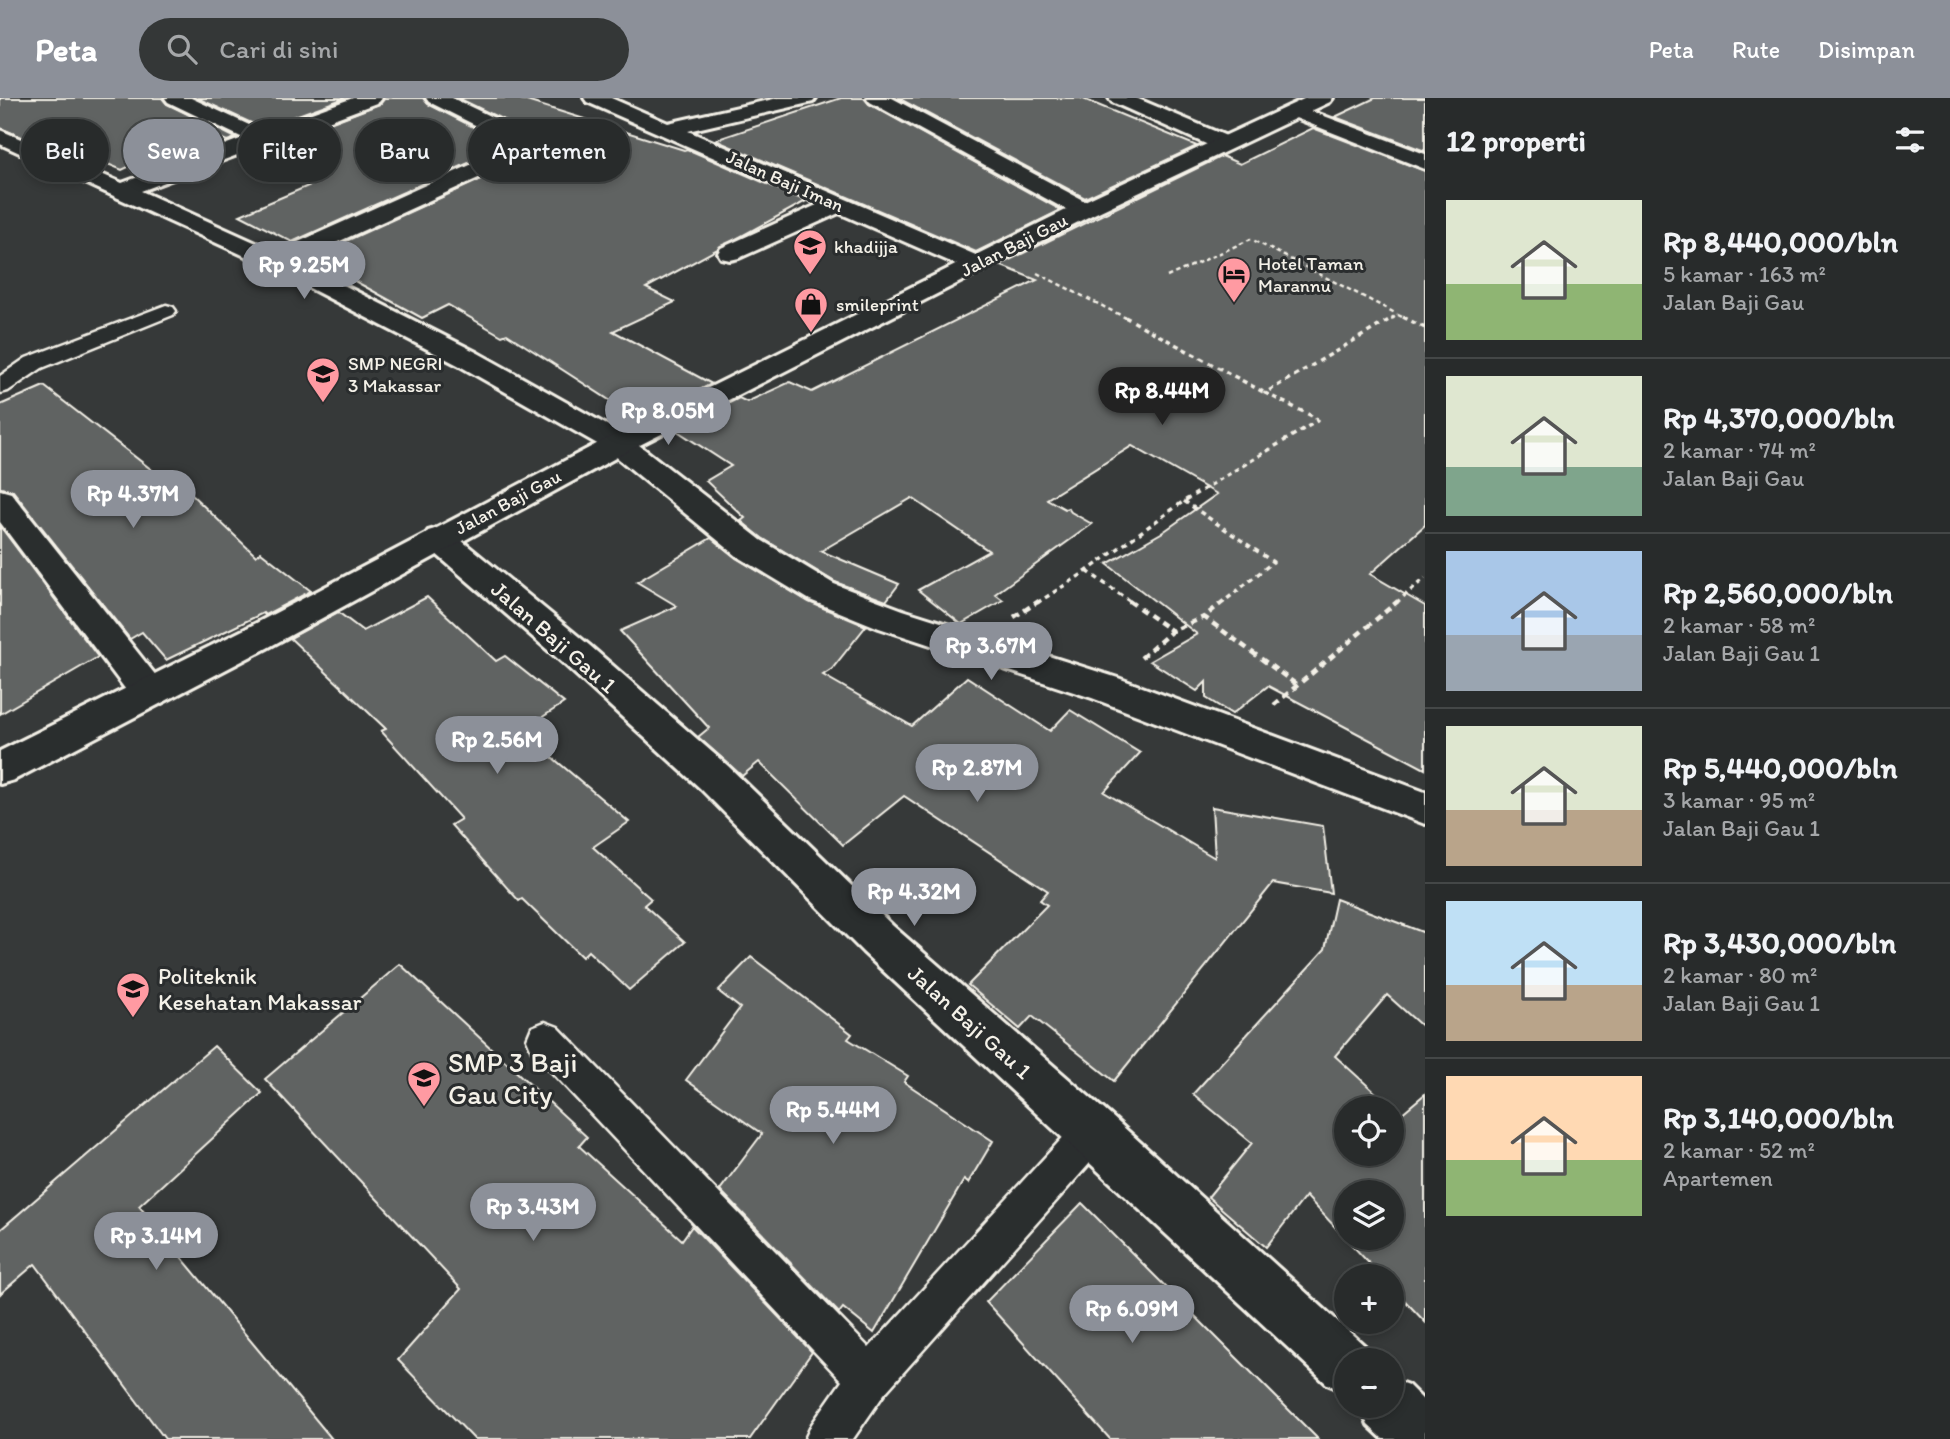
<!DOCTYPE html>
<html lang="id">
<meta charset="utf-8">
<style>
body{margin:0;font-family:Itim,sans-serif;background:#343737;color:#f1f3f6;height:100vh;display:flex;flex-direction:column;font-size:26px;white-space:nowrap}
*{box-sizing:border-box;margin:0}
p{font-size:23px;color:#a5a7a9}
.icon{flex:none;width:38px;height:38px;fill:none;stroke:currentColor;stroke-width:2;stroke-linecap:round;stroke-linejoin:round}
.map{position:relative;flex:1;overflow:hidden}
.side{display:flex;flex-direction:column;background:#282b2b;width:525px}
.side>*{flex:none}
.banner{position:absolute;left:21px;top:21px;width:665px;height:63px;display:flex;gap:14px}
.controls{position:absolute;left:1334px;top:998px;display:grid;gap:14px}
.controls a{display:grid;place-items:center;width:70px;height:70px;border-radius:50%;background:#282b2b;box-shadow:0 4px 10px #0003,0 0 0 2px #444747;font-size:35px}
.price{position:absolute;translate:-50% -60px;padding:0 16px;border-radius:24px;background:#8c9099;color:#fff;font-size:23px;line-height:46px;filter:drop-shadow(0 2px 4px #0008)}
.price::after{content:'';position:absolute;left:50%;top:42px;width:21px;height:16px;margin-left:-10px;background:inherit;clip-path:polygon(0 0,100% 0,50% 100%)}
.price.selected{background:#222;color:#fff}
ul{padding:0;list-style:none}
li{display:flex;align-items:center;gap:21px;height:175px;padding:0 21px}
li+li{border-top:2px solid #444747}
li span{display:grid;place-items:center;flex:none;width:196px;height:140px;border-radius:0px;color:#555}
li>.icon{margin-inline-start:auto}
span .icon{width:84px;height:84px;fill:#fffc;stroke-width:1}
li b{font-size:30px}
h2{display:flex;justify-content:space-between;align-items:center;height:84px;padding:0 21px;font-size:30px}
.pill{padding:0 24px;border-radius:32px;background:#282b2b;box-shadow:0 4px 10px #0003,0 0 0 2px #444747;font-size:24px;line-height:63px}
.pill.selected{background:#8c9099;color:#fff}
header{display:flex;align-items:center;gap:42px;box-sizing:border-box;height:98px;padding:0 35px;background:#8c9099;color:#fff}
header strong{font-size:33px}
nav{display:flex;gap:38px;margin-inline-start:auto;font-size:24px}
.search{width:490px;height:63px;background:#343737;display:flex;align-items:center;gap:18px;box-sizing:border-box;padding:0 24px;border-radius:38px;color:#a5a7a9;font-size:26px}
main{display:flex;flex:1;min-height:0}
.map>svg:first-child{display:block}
.building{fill:#616362;stroke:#f4f1e8;stroke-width:2;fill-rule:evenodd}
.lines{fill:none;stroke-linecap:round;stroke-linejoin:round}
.service-casing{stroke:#f4f1e8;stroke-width:5}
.minor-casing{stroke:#f4f1e8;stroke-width:6}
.tertiary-casing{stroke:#f4f1e8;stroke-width:6}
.path-far2{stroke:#f4f1e8;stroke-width:2.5;stroke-dasharray:4.5 3.5;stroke-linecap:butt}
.path-far1{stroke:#f4f1e8;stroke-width:3.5;stroke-dasharray:5 4.5;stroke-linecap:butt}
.path{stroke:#f4f1e8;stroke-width:4.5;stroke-dasharray:7 5;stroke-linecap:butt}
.service{fill:#2a2d2e;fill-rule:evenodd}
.minor{fill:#2a2d2e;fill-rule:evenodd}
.tertiary{fill:#2a2d2e;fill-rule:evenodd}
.labels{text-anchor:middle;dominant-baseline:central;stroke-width:6;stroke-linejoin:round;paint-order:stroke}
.far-street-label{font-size:19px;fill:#f4f1e8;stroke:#2a2d2e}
.far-poi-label{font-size:19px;fill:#f4f1e8;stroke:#2a2d2e;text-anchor:start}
.street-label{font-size:23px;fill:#f4f1e8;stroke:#2a2d2e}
.poi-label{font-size:23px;fill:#f4f1e8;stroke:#2a2d2e;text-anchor:start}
.near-poi-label{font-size:28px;fill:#f4f1e8;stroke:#2a2d2e;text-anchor:start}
</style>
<header>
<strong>Peta</strong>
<div class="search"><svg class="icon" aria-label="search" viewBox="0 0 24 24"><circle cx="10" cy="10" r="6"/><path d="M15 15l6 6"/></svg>Cari di sini</div>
<nav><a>Peta</a><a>Rute</a><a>Disimpan</a></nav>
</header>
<main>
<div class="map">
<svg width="1425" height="1341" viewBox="0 0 1425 1341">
<rect width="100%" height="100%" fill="#363939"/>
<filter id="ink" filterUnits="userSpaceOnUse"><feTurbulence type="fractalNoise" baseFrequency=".0143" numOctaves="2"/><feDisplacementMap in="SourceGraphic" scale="14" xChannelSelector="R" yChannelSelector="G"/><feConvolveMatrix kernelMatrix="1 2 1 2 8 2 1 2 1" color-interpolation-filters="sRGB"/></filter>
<g filter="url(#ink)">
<g class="building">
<path d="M0,0H162L167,6L236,40L227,43L220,40L190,49L179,45L122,72L45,40L34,44L0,30Z"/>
<path d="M197,0H345L262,30Z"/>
<path d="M385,0H423L428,6L509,47L292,144L240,117L320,83L253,54L380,6Z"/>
<path d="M458,0H517L684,52L687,51L806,103L646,190L675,204L613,233L712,286L652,315L644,310L631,316L507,236L502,238L448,207L422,220L311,159L541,54L545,48L541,40Z"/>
<path d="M841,0H864L869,6L1061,112L976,154L715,42Z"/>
<path d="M898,0H1081L1197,48L1085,100Z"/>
<path d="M1375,0H1425V53L1335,19Z"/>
<path d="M1313,30L1425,73V427L1370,476L1425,508V671L1268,588L1232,616L1206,600V584L1197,593L1150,563L1197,536L1107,466L1163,434L1217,396L1132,348L1047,401L1065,411L1068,410L1071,414L1092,426L995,496L1003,502L961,526L918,492L989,453L912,400L821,453L899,486L886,503L835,484L762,440L741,423L745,420L706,383L731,368L676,332L739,300L747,304L790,284L812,294L1037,182L999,167L1222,58L1240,66Z"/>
<path d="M44,288L161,379L169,375L256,458L261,454L311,493L265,517L263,515L166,562L142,534L130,541L13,393L0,390V307Z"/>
<path d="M0,428L98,559L0,616Z"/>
<path d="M711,440L736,460L809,504L866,528L832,571L823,577L912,628L967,579L1050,633L1070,612L1140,655L1104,694L1215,760L1212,709L1323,728L1331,795L1273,785L1114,983L1032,918L1020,931L968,887L1047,807L1040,802L1048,793L904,698L843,747L759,664L742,678L698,639L709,630L620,533L677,508L637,484Z"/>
<path d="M427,499L496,563L505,558L564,605L521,633L629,724L593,749L651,801L644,807L685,844L629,892L588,853L582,859L522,801L519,803L451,727L461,721L381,633L386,631L290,540L338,514L363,533Z"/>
<path d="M1336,801L1425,835V931L1387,897L1335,958L1400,1017L1425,996V1224L1391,1188V1178H1381L1306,1098L1266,1149L1208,1099L1252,1045L1193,996L1325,851ZM1346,1010H1391V1055H1346ZM1346,1094H1391V1139H1346Z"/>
<path d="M751,859L852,936L848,941L908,978L904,984L993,1043L968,1085L964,1082L874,1235L843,1210L839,1215L720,1092L762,1036L686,982L740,910L718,893Z"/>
<path d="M400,866L587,1039L579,1048L682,1142L692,1128L812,1254L750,1341H474L398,1262L461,1191L265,981Z"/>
<path d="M214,948L262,995L139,1108L332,1341H165L35,1166L0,1196V1132Z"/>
<path d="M1082,1105L1318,1341H1110L986,1204Z"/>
</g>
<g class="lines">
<g class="service-casing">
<g id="service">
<path d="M166,207L173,209L176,213L173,217L42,270L8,293L0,295V278L26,260Z"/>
<path d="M545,924L558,929L869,1250L1080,1021L1093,1016L1106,1021L1112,1034L1106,1047L884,1296L853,1341H805L812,1326L842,1283L532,953L527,941L532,929Z"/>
</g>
</g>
<g class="minor-casing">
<g id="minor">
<path d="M165,0H191L262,33L353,0H382L379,4L141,93L276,154L515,47L429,4L426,0H452L540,42L543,47L540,52L296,163L478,255L630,340L761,442L834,486L903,512L1118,580L1425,694V726L1092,600L879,530L810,502L737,458L608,352L458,267L267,168L0,46V32L122,85L243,40L168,4Z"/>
<path d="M584,0H611L668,25L778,0H816L813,4L688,33L985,161L988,166L985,171L976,173L967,171L839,115L739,160L730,162L721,160L718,155L721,150L819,106L587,4Z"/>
<path d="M867,0H892L1092,107L1096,112L1092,117H1076L870,4Z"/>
<path d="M1109,0H1136L1231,40L1234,45L1231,50H1215L1112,4Z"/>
<path d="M1295,7L1425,56V71L1288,17L1285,13L1288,9Z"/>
<path d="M0,392L11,395L161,584L166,594L161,604L148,608L135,604L0,424Z"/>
<path d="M439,430L450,433L589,547L728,668L893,828L1110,1017L1365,1248L1371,1262H1346V1294L1327,1286L863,854L700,690L563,565L428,449L423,441L428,433Z"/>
<path d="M1391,1281L1408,1287L1425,1304V1341H1383L1368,1327L1360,1307H1391Z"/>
</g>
</g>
<g class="tertiary-casing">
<path id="tertiary" d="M1306,0H1333L1330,4L1092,117L630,352L269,549L14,682L0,686V653L245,531L608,340L1076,107Z"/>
</g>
<g class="path-far2">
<path d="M1037,175L1128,221"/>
<path d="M1167,179L1251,141L1397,216"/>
<path d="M1391,221L1398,217L1406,221"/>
</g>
<g class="path-far1">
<path d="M1125,219L1265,295"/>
<path d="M1403,219L1425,230"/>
<path d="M1184,403L1273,464L1222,505"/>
<path d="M1087,473L1132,505"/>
<path d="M1037,505L1087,473L1184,403L1317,323L1316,320L1265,295L1394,219"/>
<path d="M1396,505L1425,480"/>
</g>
<g class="path">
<path d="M1129,503L1172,533"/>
<path d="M1224,503L1204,519L1297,587"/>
<path d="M1014,519L1039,503"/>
<path d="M1141,560L1172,533L1204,519"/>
<path d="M1274,607L1398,503"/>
</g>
<use href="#service" class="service"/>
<use href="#minor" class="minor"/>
<use href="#tertiary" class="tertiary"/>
</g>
</g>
<defs>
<g id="school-pin" transform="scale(1.75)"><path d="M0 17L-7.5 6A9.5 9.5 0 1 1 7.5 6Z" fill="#ff9aa2" stroke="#2a2d2e"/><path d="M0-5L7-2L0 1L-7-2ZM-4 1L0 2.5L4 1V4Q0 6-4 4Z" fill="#111"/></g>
<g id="hotel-pin" transform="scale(1.75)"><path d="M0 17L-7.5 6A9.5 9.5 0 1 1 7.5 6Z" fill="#ff9aa2" stroke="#2a2d2e"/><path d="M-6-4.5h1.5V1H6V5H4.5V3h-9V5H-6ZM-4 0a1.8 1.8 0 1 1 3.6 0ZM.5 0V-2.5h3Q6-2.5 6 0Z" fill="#111"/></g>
<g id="shop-pin" transform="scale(1.75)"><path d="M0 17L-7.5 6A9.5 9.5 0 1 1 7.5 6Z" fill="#ff9aa2" stroke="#2a2d2e"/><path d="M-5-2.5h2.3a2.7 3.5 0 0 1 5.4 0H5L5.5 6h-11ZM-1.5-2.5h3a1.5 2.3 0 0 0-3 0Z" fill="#111"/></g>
<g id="university-pin" transform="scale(1.75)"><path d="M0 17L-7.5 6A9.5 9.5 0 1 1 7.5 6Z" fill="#ff9aa2" stroke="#2a2d2e"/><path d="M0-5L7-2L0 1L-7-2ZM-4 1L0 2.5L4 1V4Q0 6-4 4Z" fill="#111"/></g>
</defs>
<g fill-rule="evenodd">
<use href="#school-pin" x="810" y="148"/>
<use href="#hotel-pin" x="1234" y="176"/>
<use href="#shop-pin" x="811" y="206"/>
<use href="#school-pin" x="323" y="276"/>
<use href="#university-pin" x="133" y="891"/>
<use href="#school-pin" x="424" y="980"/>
</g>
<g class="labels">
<g class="far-street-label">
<text transform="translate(785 83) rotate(24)">Jalan Baji Iman</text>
<text transform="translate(1014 147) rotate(-27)">Jalan Baji Gau</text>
<text transform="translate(508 404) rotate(-28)">Jalan Baji Gau</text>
</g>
<g class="far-poi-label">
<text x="834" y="148">khadijja</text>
<text x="1258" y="165">Hotel Taman<tspan x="1258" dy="22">Marannu</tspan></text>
<text x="836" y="206">smileprint</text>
<text x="348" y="265">SMP NEGRI<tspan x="348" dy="22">3 Makassar</tspan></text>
</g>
<g class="street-label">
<text transform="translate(554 539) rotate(41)">Jalan Baji Gau 1</text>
<text transform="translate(970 924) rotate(42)">Jalan Baji Gau 1</text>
</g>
<g class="poi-label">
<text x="158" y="878">Politeknik<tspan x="158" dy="26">Kesehatan Makassar</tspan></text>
</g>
<g class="near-poi-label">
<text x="448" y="964">SMP 3 Baji<tspan x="448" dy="32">Gau City</tspan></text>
</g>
</g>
</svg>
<div class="controls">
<a><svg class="icon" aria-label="locate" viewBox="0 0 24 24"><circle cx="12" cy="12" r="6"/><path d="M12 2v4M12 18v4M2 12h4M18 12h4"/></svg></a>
<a><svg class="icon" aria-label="layers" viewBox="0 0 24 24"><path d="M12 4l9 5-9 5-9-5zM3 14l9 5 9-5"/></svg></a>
<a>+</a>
<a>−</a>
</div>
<b class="price" style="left:304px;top:203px">Rp 9.25M</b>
<b class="price selected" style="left:1162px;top:329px">Rp 8.44M</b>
<b class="price" style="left:668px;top:349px">Rp 8.05M</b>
<b class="price" style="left:133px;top:432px">Rp 4.37M</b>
<b class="price" style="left:991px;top:584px">Rp 3.67M</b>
<b class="price" style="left:497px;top:678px">Rp 2.56M</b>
<b class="price" style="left:977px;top:706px">Rp 2.87M</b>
<b class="price" style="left:914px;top:830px">Rp 4.32M</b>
<b class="price" style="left:833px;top:1048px">Rp 5.44M</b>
<b class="price" style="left:533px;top:1145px">Rp 3.43M</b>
<b class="price" style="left:156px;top:1174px">Rp 3.14M</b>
<b class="price" style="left:1132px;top:1247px">Rp 6.09M</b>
<div class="banner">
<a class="pill">Beli</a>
<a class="pill selected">Sewa</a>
<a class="pill">Filter</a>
<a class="pill">Baru</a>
<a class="pill">Apartemen</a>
</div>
</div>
<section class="side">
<h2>12 properti<svg class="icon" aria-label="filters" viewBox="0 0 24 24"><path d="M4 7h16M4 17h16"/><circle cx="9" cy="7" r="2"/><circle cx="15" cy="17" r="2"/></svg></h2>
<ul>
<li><span style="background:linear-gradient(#dfe7d0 60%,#8fb573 0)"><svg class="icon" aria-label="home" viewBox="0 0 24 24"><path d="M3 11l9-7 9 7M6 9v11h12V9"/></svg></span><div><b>Rp 8,440,000/bln</b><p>5 kamar · 163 m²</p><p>Jalan Baji Gau</p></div></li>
<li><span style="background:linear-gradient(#dfe7d0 65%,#7fa58c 0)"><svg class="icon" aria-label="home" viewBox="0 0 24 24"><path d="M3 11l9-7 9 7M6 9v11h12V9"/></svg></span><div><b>Rp 4,370,000/bln</b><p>2 kamar · 74 m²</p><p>Jalan Baji Gau</p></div></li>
<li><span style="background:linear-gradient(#a9c7e8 60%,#9aa5b1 0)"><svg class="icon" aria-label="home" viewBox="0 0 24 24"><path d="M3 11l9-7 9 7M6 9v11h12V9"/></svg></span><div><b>Rp 2,560,000/bln</b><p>2 kamar · 58 m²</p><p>Jalan Baji Gau 1</p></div></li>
<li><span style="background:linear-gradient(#dfe7d0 60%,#b9a48a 0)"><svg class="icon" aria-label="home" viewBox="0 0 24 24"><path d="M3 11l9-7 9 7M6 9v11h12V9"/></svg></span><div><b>Rp 5,440,000/bln</b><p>3 kamar · 95 m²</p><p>Jalan Baji Gau 1</p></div></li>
<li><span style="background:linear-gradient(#bfe0f5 60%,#b9a48a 0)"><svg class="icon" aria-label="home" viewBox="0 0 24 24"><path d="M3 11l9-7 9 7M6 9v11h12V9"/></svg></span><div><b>Rp 3,430,000/bln</b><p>2 kamar · 80 m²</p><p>Jalan Baji Gau 1</p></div></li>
<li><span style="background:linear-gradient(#ffd9b3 60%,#8fb573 0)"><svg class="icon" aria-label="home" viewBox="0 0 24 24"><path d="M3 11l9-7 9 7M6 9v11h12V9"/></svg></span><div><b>Rp 3,140,000/bln</b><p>2 kamar · 52 m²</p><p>Apartemen</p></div></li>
</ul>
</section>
</main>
